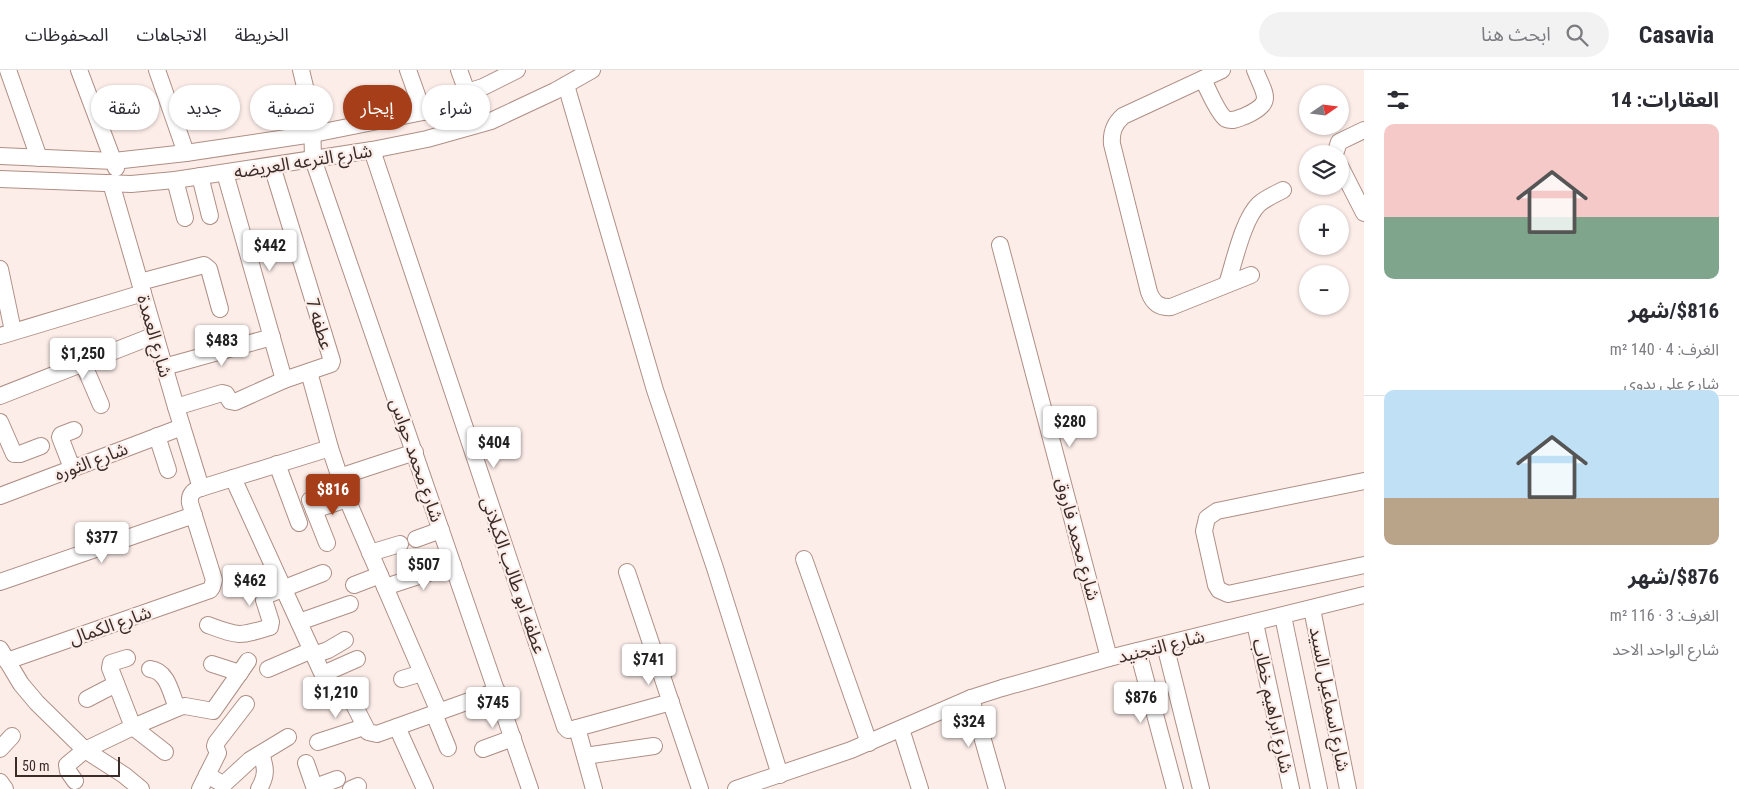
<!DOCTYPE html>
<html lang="ar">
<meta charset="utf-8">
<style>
body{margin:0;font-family:"Roboto Condensed","Noto Sans Arabic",sans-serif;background:#f2f2f3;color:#2b2b33;direction:rtl;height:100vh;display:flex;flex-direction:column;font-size:19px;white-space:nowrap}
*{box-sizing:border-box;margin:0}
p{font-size:16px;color:#7c7c81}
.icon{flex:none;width:28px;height:28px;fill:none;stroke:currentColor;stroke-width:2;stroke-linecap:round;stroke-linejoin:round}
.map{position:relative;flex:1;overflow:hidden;direction:ltr}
.drawer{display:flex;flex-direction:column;background:#fff;width:375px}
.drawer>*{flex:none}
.guide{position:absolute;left:15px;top:15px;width:475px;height:45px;direction:rtl;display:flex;gap:10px}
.needle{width:32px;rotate:76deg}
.controls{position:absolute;left:1299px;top:15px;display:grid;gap:10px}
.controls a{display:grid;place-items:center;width:50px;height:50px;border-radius:50%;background:#fff;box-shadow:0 1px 4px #0004;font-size:25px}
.scale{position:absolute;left:15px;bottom:12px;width:105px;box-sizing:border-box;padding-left:5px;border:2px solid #3a2d29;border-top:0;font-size:14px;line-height:18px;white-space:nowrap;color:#3a2d29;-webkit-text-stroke:4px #fcede9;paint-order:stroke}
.price{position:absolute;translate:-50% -42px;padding:0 11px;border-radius:5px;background:#fff;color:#222;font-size:16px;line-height:32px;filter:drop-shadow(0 1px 2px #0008)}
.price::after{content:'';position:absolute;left:50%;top:30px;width:15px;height:11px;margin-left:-8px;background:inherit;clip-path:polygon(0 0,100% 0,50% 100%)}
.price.current{background:#a53e19;color:#fff}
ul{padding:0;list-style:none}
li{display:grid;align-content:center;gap:10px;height:265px;padding:0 20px}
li+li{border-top:1px solid #e1e1e2}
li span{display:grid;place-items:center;height:155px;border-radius:10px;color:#555}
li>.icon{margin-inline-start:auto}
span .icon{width:90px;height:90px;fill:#fffc;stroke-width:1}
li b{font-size:21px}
h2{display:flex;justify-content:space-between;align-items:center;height:60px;padding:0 20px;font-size:21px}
.chip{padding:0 18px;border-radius:22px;background:#fff;box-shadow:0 1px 4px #0004;font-size:18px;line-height:45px}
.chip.current{background:#a53e19;color:#fff}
header{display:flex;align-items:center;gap:30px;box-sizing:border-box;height:70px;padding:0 25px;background:#fff;border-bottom:1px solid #e1e1e2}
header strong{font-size:24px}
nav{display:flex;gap:28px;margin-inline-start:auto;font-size:18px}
.search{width:350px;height:45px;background:#f2f2f3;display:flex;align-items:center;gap:12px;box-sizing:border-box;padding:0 18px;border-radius:28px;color:#7c7c81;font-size:19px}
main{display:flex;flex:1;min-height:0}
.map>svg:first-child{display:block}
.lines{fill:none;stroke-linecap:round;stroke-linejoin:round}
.minor-casing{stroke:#af8f85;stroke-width:18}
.minor{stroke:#fff;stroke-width:16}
.labels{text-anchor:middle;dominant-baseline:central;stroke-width:4.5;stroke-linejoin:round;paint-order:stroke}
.street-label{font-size:18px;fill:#3a2d29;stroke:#fcede9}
</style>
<header>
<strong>Casavia</strong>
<div class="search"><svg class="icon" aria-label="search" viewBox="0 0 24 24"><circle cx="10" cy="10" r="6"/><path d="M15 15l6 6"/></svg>ابحث هنا</div>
<nav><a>الخريطة</a><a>الاتجاهات</a><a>المحفوظات</a></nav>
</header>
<main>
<section class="drawer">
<h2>العقارات: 14<svg class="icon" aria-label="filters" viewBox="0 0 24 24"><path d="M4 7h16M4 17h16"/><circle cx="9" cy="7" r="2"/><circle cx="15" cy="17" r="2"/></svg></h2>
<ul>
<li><span style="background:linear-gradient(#f6c9c9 60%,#7fa58c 0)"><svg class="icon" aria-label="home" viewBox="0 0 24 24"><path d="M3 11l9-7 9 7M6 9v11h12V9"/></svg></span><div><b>$816/شهر</b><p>الغرف: 4 · 140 m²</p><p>شارع على بدوى</p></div></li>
<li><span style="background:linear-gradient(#bfe0f5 70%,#b9a48a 0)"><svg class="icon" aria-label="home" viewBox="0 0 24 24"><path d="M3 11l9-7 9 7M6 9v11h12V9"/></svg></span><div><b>$876/شهر</b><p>الغرف: 3 · 116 m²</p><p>شارع الواحد الاحد</p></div></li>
</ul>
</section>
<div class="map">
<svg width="1364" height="719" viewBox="0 0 1364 719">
<rect width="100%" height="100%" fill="#fcede9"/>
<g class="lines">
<g class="minor-casing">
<g id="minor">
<path d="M8,0L39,88"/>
<path d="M79,0L116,98"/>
<path d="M157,0L186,83"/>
<path d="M301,0L312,46L313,89L530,719"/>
<path d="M408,0L423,42"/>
<path d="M459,0L467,22"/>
<path d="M1222,0L1123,46C1114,54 1111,62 1112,74L1149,222C1153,233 1160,238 1171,237L1251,205"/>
<path d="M1203,9C1207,18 1219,45 1226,49C1233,52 1239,48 1245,46C1275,32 1265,26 1255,0"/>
<path d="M566,15L655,320L715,498L780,705"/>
<path d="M372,80L565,657L568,660L577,658L594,719"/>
<path d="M1335,84L1339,72L1364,60"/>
<path d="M0,86L114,91L186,83L313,64L423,42L467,22L483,17L517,0"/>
<path d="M1340,96L1364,143"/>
<path d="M225,103L284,310"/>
<path d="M200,106L210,146"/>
<path d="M0,109L131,114L175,110L372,80L427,69L491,51L555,21L592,0"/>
<path d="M175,110L185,148"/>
<path d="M111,113L176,337L201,418"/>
<path d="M1000,175L1109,588"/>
<path d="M0,199L13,261"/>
<path d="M140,212L204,195L209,199L220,239"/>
<path d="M1227,214C1234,193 1243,149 1259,134C1266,128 1275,124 1283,120"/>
<path d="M0,266L143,223"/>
<path d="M83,293L101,335"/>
<path d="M164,297L272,267"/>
<path d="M309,302L330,378L347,429L439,642"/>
<path d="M0,326L155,265"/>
<path d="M176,337L222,323L226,324L230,331L235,332L284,310L331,294L332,291L272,96"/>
<path d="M0,352L14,384H20L41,376"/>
<path d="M157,366L168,400"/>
<path d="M277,394L299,453"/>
<path d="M72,398L60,367L61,365L74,360"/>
<path d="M339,407L415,382"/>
<path d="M233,408L328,616L333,620L348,623L368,662L377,664L497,621"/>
<path d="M1364,411L1217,441L1207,448L1204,461L1216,515L1219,520L1228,524L1364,495"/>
<path d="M0,426L182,357"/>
<path d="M310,430L327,473"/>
<path d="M314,440L347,429"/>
<path d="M416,469L441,460"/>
<path d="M370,483L400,474"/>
<path d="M804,489L869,673"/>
<path d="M627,502L700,719"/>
<path d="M0,512L194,445"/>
<path d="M354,515L380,505"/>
<path d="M385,517L453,495"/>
<path d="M1312,539L1348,719"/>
<path d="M1283,546L1319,719"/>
<path d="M299,552L350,534"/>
<path d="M1255,553L1291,719"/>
<path d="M208,555C238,566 239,567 270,557L271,552L264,530L267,525L323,503"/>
<path d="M1165,575L1201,719"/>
<path d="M0,579L21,614L37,633L85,680L124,705L141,719"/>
<path d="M1138,581L1175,719"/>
<path d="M314,585L328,580L345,570"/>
<path d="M127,588L111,593L110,598L133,657L165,682"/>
<path d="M7,591L210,520L212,517L214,510L190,433C189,425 193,420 201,418L330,378"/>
<path d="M212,594L240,603"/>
<path d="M150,599C168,601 171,624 177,638"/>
<path d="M268,599L312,580"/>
<path d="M323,604L357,589"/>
<path d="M402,609L422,603"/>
<path d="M971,628L997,719"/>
<path d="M87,629L116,614"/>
<path d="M434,644L448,678"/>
<path d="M397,657L425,719"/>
<path d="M577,658L671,632"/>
<path d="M901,659L920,719"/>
<path d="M318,672L364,657"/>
<path d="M0,679L12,666"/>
<path d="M483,679L513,668"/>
<path d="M585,686L654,676"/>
<path d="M306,693L315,719"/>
<path d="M207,705L221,713H225L250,690L288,667"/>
<path d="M75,711L68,701L67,695L85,680L133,657L180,637L185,636L213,641L248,591"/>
<path d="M0,712L5,719"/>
<path d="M315,717L337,709"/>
<path d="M200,719L218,683L215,676L216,673L246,634"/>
<path d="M259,719C267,705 266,698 261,684"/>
<path d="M351,719L358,716"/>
<path d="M736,719L851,680L971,628L1002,618L1109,588L1364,525"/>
</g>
</g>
<use href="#minor" class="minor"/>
</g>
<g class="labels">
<g class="street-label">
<text transform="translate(303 91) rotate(-9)">شارع الترعه العريضه</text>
<text transform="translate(320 254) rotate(73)">عطفه 7</text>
<text transform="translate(155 266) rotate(74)">شارع العمدة</text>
<text transform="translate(417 390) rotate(71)">شارع محمد حواس</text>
<text transform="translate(91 391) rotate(-21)">شارع الثوره</text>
<text transform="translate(1078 469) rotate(75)">شارع محمد فاروق</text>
<text transform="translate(514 505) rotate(71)">عطفه ابو طالب الكيلانى</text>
<text transform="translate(110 555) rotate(-19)">شارع الكمال</text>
<text transform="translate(1161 576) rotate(-14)">شارع التجنيد</text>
<text transform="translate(1330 629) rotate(79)">شارع اسماعيل السيد</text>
<text transform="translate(1273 636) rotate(78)">شارع ابراهيم خطاب</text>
</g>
</g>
</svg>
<div class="controls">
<a><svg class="needle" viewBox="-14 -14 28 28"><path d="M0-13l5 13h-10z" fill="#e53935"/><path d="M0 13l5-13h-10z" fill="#7c7c81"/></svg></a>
<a><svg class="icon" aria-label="layers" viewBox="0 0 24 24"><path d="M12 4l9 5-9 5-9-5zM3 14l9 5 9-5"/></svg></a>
<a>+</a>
<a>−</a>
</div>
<div class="scale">50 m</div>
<b class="price" style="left:270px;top:202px">$442</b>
<b class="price" style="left:222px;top:297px">$483</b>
<b class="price" style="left:83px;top:310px">$1,250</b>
<b class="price" style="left:1070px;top:378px">$280</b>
<b class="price" style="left:494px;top:399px">$404</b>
<b class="price current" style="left:333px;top:446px">$816</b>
<b class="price" style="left:102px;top:494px">$377</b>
<b class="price" style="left:424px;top:521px">$507</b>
<b class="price" style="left:250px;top:537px">$462</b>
<b class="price" style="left:649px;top:616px">$741</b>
<b class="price" style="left:336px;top:649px">$1,210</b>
<b class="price" style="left:1141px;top:654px">$876</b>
<b class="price" style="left:493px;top:659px">$745</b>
<b class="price" style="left:969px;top:678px">$324</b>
<div class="guide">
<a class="chip">شراء</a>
<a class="chip current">إيجار</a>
<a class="chip">تصفية</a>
<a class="chip">جديد</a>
<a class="chip">شقة</a>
</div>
</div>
</main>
